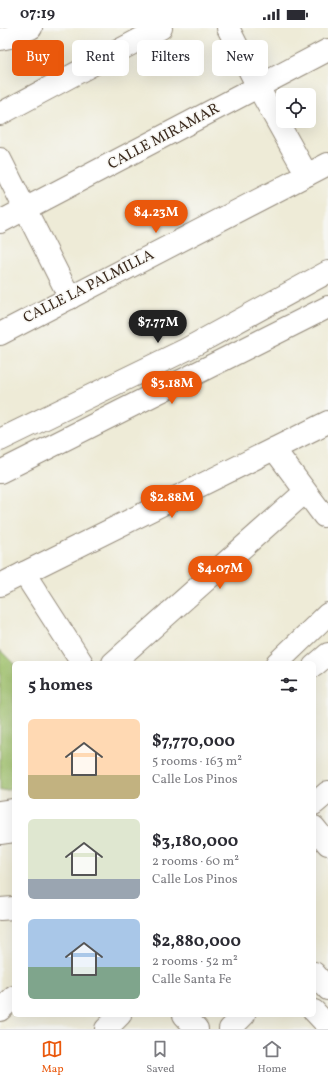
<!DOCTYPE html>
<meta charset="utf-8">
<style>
body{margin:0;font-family:Vollkorn,serif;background:#f2f2f3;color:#2b2b33;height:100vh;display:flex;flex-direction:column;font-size:15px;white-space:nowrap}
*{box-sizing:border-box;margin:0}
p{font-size:13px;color:#7c7c81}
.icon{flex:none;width:22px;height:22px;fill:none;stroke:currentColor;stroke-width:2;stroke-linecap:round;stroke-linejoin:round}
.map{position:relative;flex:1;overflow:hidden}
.panel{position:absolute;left:12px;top:633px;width:304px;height:356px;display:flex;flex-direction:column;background:#fff;border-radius:6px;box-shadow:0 4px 16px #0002}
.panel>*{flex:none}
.guide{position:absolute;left:12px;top:12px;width:304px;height:36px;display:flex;gap:8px}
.tools{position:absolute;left:276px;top:60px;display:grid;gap:8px}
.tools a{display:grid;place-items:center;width:40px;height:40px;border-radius:6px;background:#fff;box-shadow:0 4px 16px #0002;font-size:20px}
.price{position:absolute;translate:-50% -34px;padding:0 9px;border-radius:14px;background:#ea580c;color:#fff;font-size:13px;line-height:26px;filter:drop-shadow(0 1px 2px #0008)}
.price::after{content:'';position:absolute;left:50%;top:24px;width:12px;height:9px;margin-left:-6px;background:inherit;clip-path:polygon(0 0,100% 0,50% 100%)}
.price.on{background:#222;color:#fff}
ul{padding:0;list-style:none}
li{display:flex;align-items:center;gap:12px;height:100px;padding:0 16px}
li span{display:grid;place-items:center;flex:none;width:112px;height:80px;border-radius:6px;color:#555}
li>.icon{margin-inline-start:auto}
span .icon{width:48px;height:48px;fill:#fffc;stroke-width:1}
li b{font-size:17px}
h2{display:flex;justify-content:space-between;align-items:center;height:48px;padding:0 16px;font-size:17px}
.pill{padding:0 14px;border-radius:6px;background:#fff;box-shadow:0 4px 16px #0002;font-size:14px;line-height:36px}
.pill.on{background:#ea580c;color:#fff}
.status{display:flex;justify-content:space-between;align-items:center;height:28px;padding:0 20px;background:#fff;direction:ltr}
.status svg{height:11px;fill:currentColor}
.menu{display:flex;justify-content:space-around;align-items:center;height:56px;border-top:1px solid #e1e1e2;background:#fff;font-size:11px;color:#7c7c81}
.menu a{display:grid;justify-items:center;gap:2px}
.menu .on{color:#ea580c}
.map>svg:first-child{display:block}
.green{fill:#9fc16a;stroke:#6d7644}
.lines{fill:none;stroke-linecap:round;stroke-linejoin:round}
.minor-casing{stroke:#948a7a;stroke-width:24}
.minor{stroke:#fff;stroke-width:22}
.labels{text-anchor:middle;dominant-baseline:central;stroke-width:3;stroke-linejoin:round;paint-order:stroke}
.street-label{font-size:15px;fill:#3b2a1e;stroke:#f6f6f2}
</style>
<div class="status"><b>07:19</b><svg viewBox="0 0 49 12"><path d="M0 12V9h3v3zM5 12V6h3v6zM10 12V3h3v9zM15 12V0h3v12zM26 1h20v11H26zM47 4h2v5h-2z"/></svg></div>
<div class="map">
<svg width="328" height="1001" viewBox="0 0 328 1001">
<rect width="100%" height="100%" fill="#f6f6f2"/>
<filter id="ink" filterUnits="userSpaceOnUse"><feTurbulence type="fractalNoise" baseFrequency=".025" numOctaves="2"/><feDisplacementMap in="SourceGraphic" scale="8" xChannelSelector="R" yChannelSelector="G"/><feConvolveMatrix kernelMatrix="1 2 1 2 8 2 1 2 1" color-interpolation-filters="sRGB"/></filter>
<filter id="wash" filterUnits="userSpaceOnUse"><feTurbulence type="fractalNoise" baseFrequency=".012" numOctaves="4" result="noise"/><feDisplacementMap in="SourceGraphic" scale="16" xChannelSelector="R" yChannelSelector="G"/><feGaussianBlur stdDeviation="0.9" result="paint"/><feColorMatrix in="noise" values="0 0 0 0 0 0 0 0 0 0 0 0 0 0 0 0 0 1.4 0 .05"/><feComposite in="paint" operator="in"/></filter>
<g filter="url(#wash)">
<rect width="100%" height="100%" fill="#eeebd7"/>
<path class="green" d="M0,622L14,636V761L0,763Z"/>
</g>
<g filter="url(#ink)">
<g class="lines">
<g class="minor-casing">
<g id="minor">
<path d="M228,0L258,59L307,147"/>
<path d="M0,11L10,9L31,0"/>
<path d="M0,86L161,0"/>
<path d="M0,131L70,270"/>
<path d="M0,194L328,22"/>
<path d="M0,306L328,136"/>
<path d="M0,412L185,322L328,244"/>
<path d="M274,421L324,488"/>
<path d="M0,444L328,279"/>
<path d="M24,545L82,635"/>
<path d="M0,557L328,394"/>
<path d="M113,635L305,464"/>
<path d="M277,635L328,586"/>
<path d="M314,638L328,626"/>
<path d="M314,776L328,764"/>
<path d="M0,784L14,782"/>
<path d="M314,799L328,816"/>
<path d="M0,805L14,803"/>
<path d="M0,881L14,880"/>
<path d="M314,945L328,961"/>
<path d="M0,982L14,969"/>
<path d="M314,983L328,998"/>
<path d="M184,987L197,1001"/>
<path d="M106,1001L120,987"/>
<path d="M230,1001L244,987"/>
</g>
</g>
<use href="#minor" class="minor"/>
</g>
</g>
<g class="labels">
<g class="street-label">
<text transform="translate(164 109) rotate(-28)">CALLE MIRAMAR</text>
<text transform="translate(89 259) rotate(-27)">CALLE LA PALMILLA</text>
</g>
</g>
</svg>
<div class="tools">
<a><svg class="icon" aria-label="locate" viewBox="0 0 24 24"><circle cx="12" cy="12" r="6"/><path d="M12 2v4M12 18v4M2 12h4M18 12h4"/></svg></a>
</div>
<b class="price" style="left:156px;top:206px">$4.23M</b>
<b class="price on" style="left:158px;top:316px">$7.77M</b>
<b class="price" style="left:172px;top:377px">$3.18M</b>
<b class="price" style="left:172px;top:491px">$2.88M</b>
<b class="price" style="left:220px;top:562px">$4.07M</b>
<div class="guide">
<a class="pill on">Buy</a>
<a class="pill">Rent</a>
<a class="pill">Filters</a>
<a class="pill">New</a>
</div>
<section class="panel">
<h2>5 homes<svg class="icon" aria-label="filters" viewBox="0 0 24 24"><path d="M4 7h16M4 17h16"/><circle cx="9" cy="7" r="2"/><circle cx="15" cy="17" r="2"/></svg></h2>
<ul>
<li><span style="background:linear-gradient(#ffd9b3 70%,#c2b280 0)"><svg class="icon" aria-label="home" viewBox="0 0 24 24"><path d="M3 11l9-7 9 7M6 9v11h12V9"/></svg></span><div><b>$7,770,000</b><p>5 rooms · 163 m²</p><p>Calle Los Pinos</p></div></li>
<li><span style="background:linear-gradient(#dfe7d0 75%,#9aa5b1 0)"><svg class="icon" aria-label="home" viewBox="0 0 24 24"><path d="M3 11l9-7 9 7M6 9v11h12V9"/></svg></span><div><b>$3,180,000</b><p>2 rooms · 60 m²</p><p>Calle Los Pinos</p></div></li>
<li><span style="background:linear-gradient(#a9c7e8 60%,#7fa58c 0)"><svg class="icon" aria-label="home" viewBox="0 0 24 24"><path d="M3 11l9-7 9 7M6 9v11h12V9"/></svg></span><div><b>$2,880,000</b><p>2 rooms · 52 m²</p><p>Calle Santa Fe</p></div></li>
</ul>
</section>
</div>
<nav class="menu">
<a class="on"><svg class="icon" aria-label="map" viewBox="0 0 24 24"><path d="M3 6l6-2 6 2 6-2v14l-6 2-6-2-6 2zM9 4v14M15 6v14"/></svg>Map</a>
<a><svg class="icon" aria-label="saved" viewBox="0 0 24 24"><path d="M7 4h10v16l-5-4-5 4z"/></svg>Saved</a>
<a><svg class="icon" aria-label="home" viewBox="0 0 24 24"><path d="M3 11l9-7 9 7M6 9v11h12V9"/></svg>Home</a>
</nav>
